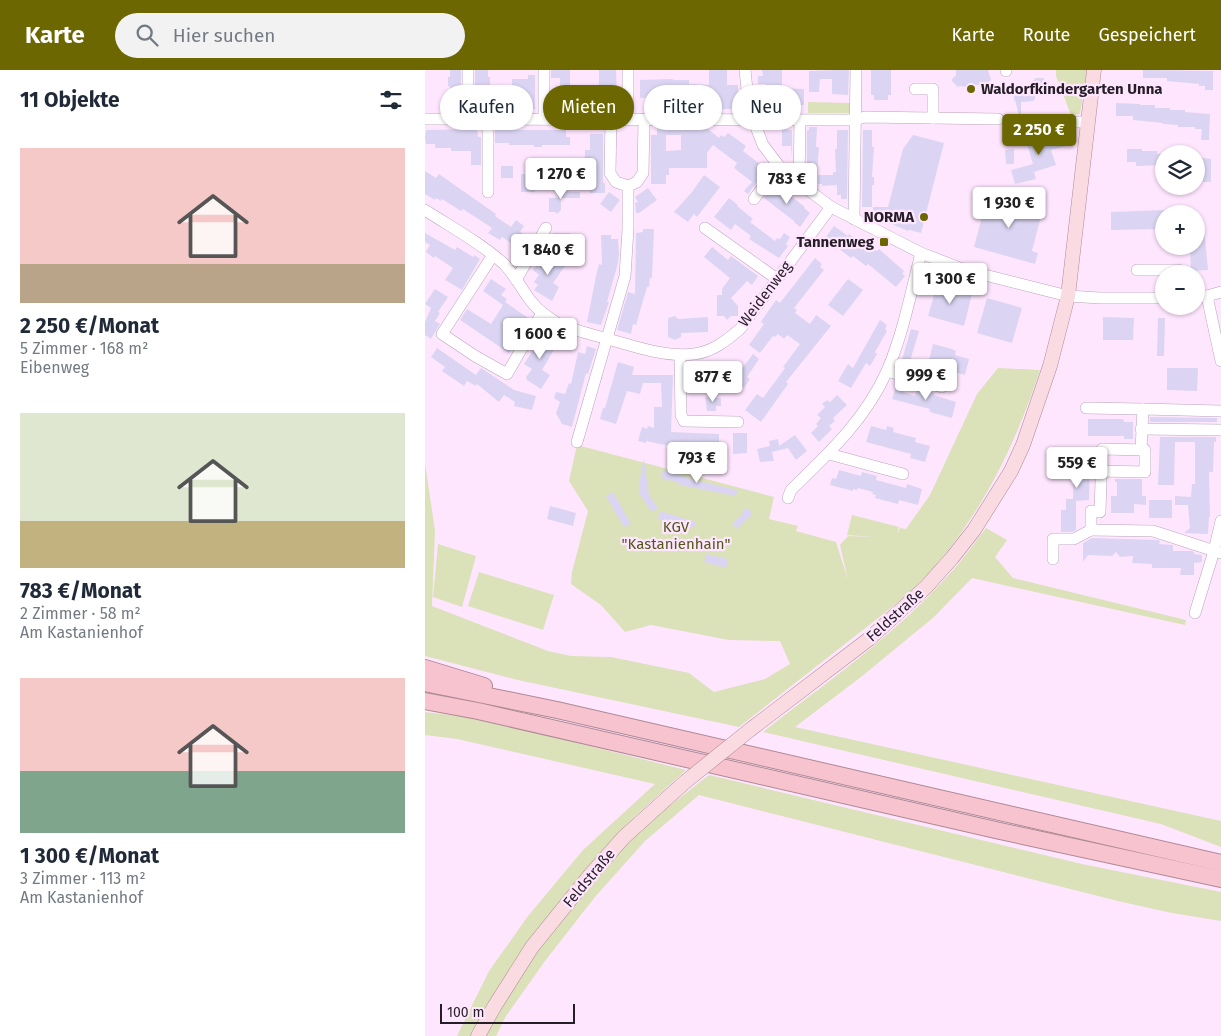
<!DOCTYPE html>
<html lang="de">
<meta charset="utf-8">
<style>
body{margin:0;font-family:"Fira Sans",sans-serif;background:#f2f2f3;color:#1f2937;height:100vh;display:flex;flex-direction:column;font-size:19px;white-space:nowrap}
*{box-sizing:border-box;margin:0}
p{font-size:16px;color:#747a83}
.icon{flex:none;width:28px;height:28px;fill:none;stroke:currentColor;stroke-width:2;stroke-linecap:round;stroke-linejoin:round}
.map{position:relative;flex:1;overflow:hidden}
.panel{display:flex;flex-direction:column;background:#fff;width:425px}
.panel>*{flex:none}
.top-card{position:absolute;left:15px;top:15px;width:475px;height:45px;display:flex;gap:10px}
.tools{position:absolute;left:730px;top:75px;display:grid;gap:10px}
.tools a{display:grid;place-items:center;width:50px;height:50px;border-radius:50%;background:#fff;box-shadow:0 1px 4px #0004;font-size:25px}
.scale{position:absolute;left:15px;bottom:12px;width:135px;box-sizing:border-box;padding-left:5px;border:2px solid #261e27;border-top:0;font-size:14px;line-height:18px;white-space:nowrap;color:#261e27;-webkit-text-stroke:4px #ffe6ff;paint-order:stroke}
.price{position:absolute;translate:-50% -42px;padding:0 11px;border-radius:5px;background:#fff;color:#222;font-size:16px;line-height:32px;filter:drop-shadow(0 1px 2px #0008)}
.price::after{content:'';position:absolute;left:50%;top:30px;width:15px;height:11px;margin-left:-8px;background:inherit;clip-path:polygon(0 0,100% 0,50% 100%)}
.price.selected{background:#6c6700;color:#fff}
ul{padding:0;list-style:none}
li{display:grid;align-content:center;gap:10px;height:265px;padding:0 20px}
li span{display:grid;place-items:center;height:155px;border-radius:0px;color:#555}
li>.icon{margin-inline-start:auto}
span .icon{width:90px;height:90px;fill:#fffc;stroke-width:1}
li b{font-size:21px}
h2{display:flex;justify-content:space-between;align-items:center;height:60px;padding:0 20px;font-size:21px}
.tag{padding:0 18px;border-radius:22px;background:#fff;box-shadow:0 1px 4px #0004;font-size:18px;line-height:45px}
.tag.selected{background:#6c6700;color:#fff}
header{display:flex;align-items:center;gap:30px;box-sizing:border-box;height:70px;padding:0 25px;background:#6c6700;color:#fff}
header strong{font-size:24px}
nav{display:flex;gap:28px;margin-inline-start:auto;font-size:18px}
.search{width:350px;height:45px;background:#f2f2f3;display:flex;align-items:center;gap:12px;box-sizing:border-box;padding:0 18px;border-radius:28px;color:#747a83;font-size:19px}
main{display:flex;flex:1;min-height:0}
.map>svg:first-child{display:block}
.green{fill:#dbe1b9}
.building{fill:#dbd5f3;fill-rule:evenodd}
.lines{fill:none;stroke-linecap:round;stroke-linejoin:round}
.minor-casing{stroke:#bba4bb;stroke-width:12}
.major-casing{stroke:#ae8994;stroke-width:15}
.highway-casing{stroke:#ae8994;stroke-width:18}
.minor{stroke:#fff;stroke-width:11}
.major{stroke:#fadbe2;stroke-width:14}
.highway{stroke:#f7c3cf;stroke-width:16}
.major-bridge-casing{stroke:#ae8994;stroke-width:15;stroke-linecap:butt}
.major-bridge{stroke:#fadbe2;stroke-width:14}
.poi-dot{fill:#6c6700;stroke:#ffe6ff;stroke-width:2}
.labels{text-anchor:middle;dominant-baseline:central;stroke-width:4.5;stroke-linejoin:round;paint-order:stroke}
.poi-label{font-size:15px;font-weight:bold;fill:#261e27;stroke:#ffe6ff;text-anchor:end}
.street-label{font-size:15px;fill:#261e27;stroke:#ffe6ff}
.park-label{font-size:15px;fill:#53581a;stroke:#ffe6ff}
</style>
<header>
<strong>Karte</strong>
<div class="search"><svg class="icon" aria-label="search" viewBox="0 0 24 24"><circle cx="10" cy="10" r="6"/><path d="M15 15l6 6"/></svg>Hier suchen</div>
<nav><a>Karte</a><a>Route</a><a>Gespeichert</a></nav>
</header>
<main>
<section class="panel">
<h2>11 Objekte<svg class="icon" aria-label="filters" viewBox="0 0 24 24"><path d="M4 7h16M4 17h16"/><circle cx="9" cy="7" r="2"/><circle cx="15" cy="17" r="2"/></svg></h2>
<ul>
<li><span style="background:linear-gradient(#f6c9c9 75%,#b9a48a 0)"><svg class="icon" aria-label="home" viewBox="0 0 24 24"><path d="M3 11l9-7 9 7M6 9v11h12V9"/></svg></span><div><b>2 250 €/Monat</b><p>5 Zimmer · 168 m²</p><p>Eibenweg</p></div></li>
<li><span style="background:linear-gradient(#dfe7d0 70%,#c2b280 0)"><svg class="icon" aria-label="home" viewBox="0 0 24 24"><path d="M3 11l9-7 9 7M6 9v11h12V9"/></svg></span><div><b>783 €/Monat</b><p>2 Zimmer · 58 m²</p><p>Am Kastanienhof</p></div></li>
<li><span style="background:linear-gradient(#f6c9c9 60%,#7fa58c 0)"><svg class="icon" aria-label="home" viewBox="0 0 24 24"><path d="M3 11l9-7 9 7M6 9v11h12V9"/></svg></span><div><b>1 300 €/Monat</b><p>3 Zimmer · 113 m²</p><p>Am Kastanienhof</p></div></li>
</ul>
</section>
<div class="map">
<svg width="796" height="966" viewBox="0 0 796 966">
<rect width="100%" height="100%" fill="#ffe6ff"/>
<g class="green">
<path d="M631,0H662L655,44L646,45L631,6Z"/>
<path d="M383,32L426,33V43H383Z"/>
<path d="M573,298L615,300C590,376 555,448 500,507C479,529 449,551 425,570C388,599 351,628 314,657L93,610L0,586V393L10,461L7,536L123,581L146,586L186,587L264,603L289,622L340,609L365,594L355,571L304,570L226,555L200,562L176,535L146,514L147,502L163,441L144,411L152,375L349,427L344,449L373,456L371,461L411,472L423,510L415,475L423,466L450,467L422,465L427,445L474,457L472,464L475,458L481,459L505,425L552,324Z"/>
<path d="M561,458L582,470L570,487L588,508L761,550L760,555L547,508L509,547L436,607L370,657L796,751V777L736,754L338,662C399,614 465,569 518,511C534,495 547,476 561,458Z"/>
<path d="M13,474L51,486L37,537L8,527Z"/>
<path d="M54,502L129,525L118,560L43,536Z"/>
<path d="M0,642L51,648L261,700L207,749L164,796L47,966H32L64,901L103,846L158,780L230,714L32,669L0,665Z"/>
<path d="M284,705L657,794L796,822V851L747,843L697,832L274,725L220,771L170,827L120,891L81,946L71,966H60C99,890 152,818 215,760C237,741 261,723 284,705Z"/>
</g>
<g class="building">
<path d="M25,0H36V33H32V37H25V16H23V7H25Z"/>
<path d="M50,0H63V7H65V25H87V9H103V5H110V39H103V37H87V32H65V37H56V33H50Z"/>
<path d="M126,0H145V16H149V26H174V0H191L192,29H181V37H174V34H149L143,37L140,34H135V8H126Z"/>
<path d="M284,0H302V15H313V39H273V28L240,27L215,28V10L248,9V10H264V14L284,15Z"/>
<path d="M337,0H357V18L379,19V35H375V39H369L349,38V35H341V14H333V6H338Z"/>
<path d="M412,0H424L423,25L407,24V9H395L394,22H384V1Z"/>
<path d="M446,0H466V25H463V30H449V25H446Z"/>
<path d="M531,0H563L566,10L556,17L554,15H545L542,17L535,16L533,17L526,10L531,5Z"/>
<path d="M718,0L788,1V20H780V16H774V14L742,11V8H718Z"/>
<path d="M611,8H619V17H610V29L608,31L596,32V45H594L590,30L589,31V17L593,14L598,20Z"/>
<path d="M691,33L715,34V35H730V38H745V40H760V42L785,44L784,70H776L777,59H770V57H753V55L738,54V53L708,50V46H691Z"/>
<path d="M232,57L282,58L294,68L296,65L299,67L303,63L321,76L318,81L335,94L334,96L340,101L323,124L319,121L327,112L309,98L312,93L288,75L282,83V98H244V105H241V114H226V65H232ZM241,65H256V80L241,81Z"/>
<path d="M384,57H392L391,77H394L392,101H382V60H384Z"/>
<path d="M52,59L53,67H56V95H46V81H26V78H10V74H1L0,68L1,60Z"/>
<path d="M357,59L367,60V88L366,76H357Z"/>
<path d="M70,60H141V67H145V75H117V77H109V75H84V73H70Z"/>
<path d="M412,60H423L422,129H416V125H412V115L397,116V114H393V105H408V102H411L410,79H412Z"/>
<path d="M438,60H447V77H449L447,107H449V115H447V137H437Z"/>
<path d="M636,61L641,76L626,80L631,95L609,102L611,109L590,114L586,100L608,94L601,71Z"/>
<path d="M165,64H178V113H180V123H165V113H160V105H163V89H160V80H165Z"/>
<path d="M488,65L519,73L496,163L484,160L483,161L464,153V147L448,146V137H463L478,79Z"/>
<path d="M589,79V94H581L580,80Z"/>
<path d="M702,79H717V81H732V84L739,83V95L711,96V92H702Z"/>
<path d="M771,87L786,89V112H778V104H772Z"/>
<rect x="76" y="96" width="12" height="12"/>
<path d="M131,97L137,99V114L110,113V122H96V104L124,105V101H127Z"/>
<path d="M0,101L11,108L14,104L71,144L70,146L86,157L91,150L99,156L95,162L105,168L99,179L96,177L95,179L77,167L75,170L63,163L67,158L38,139L36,141L17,129L16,131L11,128L10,130L0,124Z"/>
<path d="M279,105L295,117L272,147L269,144L263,152L249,142L267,122Z"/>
<path d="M350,114L380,137L379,138L385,143L375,157L369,152V151L339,128Z"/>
<path d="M223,118L232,130L214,143H211L210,133L213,132L210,127Z"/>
<path d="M133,121L155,122V128H136V140L132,144L130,142H124V128H133Z"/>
<path d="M184,122L195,130L186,142L175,134Z"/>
<path d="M563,124L618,139L607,181L613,183L610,194L549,177Z"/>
<path d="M304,128L313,135L312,136L328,149L325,152L350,171L352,168L355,169L359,163L365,167L361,174L363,176L354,188L324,169L326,166L310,154L306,160L289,147Z"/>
<path d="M739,140V159L686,160V142Z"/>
<path d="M409,156L423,166L424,164L437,173L439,171L452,181L454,179L479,201L477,204L480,206L471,217L443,194L441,196L428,186L426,188L413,178L412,180L398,171Z"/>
<path d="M771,157H779L783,200L766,201L765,176H771Z"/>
<path d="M218,159H229L227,208H225L224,217H222L211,255L208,254L206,264L192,260L203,222L210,224L211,163L218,162Z"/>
<path d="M0,163L30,180L32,177L48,187L49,185L55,189L37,220L20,210L28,198L10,186L9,188L1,182L5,175L0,172Z"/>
<rect x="128" y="163" width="17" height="12"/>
<path d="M176,165H186V169H193L194,184L193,193L182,232H184L176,255L162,252L171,206L174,194L177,195Z"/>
<path d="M287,177L303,190L306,186L333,206L327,215L322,211L306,228L313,236V246H306L302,250L299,246H292V225H297V219L305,208L279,187Z"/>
<path d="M121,184L133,192L135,189L142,193L128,213L134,217L127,231L109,220L113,215L109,212L114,205L108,200Z"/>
<path d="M390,188L397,194L395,197L399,200L369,238L372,240L370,243L385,254L391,245L406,256L361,312L363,314L336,352L320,340L332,324L338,328L360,298L358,297L375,274L362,265L359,269L353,264L350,267L348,266L335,283L324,275L339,254L336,252L337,250L351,230L355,233Z"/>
<path d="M66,209L81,219L76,225L82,229L80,232L103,248L100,252L102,254L84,283L35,250L42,239L66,254L78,235L58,221Z"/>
<path d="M423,209L438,220L418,246L403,235Z"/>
<path d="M512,215L547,224L539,256L503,246Z"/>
<path d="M10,219L23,227L13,242L15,243L10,251L15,254L6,269L0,265V252L6,238L0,234Z"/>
<path d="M562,228L597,238L587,273L552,263Z"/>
<path d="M250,246L253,249L283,247V262L256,263V267L250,270L243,267V248Z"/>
<path d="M678,247L709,248L708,270H678Z"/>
<path d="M733,248H740L739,286H732Z"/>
<path d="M455,250L462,255L460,259L462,261L450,282L452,284L445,296L441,293L426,318L413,311L423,294L428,298Z"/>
<path d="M486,259L494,261L484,295L476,293Z"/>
<path d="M115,262L133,273L117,300L125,305L116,319L102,310L101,307L107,299L99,294L108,280L106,278Z"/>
<path d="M508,274L527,279L531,281L530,285L544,289L540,305L525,301L527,296L504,290Z"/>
<path d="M162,276L171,279L163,304L161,303L147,357L137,354L131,343L135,332L129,328L131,322L140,324L144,313L146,314L153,282L160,284Z"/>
<path d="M12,278L51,305L56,298L89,320L111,326L107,340L89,336L90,332L79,325L74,332L52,314L51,316L42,311L39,316L17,301L20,297L6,287Z"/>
<path d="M328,284L334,289L322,307L325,309L319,318L303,307L310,298L315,301Z"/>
<path d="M193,292L209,297L207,305H248L246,362L294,364V376H253V378H245V376L221,371V373L213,371L217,357L222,359L223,356L229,358V337H237L236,313H218L215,324L202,321L191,354L175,349L178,338H180Z"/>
<path d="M742,298H773L772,321L742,320Z"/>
<rect x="265" y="300" width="20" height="12"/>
<path d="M472,313L480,315L478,322L490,326L492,318L509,323V325L531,332L527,348L508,343L504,341L505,339L467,329Z"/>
<path d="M412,325L422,335L408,348L410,351L404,356L407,359L394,372L386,363L393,356L391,354L396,348L392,345L400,337L397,334L402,330L405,332Z"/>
<path d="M280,327L296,328V336H291V341H282Z"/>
<path d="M725,347L792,348V352H725Z"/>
<path d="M663,349H696L699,350V352H708V369H699V366H663Z"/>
<path d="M446,356L461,360L462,356L469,358L468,362L491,368L490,372L505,376L500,392L485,388L486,384L441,372Z"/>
<path d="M308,363H322V383L308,384Z"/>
<path d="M370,365L382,381L371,390L363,378L347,382L349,391L335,392L332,379L345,376L344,371L353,369L354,376Z"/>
<path d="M735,367H791V372H789L788,402H784L785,447H784L783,464L759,463L765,458L763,435H750V426L766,427L767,414H770V372H750L749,415H733Z"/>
<path d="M650,379H665L664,430L651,431V460L647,462H636V440H641V429H648L649,383L650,384Z"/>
<path d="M219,389L224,425L233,438L227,442L215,425L214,413Z"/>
<path d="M238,400L265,408V409L312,420L311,426L255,415V413L236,408Z"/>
<path d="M414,400L436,406L437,402L445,404L452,406L451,410L481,418L482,414L497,419L493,435L474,430L473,434L450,428L451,425L447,424L448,422L433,418L432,420L428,419V421L405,415L407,408L411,409Z"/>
<path d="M690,409H717V426H721V435L709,434V443H686V426H692V412H690Z"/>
<path d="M188,422L206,454L199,457L181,426Z"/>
<rect x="724" y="430" width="23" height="18"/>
<path d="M125,436L151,443L148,456L122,449Z"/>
<path d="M319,438L327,441V444L312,459L307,454L317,444Z"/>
<path d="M235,441L271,452L269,458L256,454L255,457L248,455L249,453L233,449Z"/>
<path d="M667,468L733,470L735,471L734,474L748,475V481H767L769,482V484L777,485V492L769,493V505H755L756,498H727V494L707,493L708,486L695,487L691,482L687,486L663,485L658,492V473Z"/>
<path d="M281,484L303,489L301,498L279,492Z"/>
</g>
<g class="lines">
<g class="minor-casing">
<g id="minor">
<path d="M320,0L324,39L338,75L354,96L374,113L406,137L496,183L540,200L643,226L675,228H739"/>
<path d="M581,1V0"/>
<path d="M490,19H508V48"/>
<path d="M43,48V0"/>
<path d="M63,48V122"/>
<path d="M0,49L429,50L440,47L573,49"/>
<path d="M119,49V0"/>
<path d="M186,49L185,103L191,112L203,116L212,112L218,103L219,49"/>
<path d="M203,49V0"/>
<path d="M615,52H664"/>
<path d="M374,113L375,50"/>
<path d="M329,129L354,96"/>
<path d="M0,140C26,157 56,173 79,194C94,209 101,231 119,244C123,247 128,250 132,253C144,259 159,262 172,266C203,274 237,288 269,284C287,282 301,271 315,259L406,137"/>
<path d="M429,149L431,0"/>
<path d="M280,158L352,209"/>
<path d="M68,185L17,264L50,286L82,304L117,243"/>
<path d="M712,200H754V204"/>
<path d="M91,210L121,158"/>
<path d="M782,226L796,291"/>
<path d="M771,227L782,226L796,222"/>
<path d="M255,285L256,345L259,351L313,352"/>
<path d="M462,301L517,317"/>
<path d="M661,338L718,339"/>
<path d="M716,359L796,360"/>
<path d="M152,372L200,206L203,159V116"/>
<path d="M716,380L718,339L796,341"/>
<path d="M404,384L478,404"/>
<path d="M676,401L720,402V380L677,379L675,442L666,441V460L728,461L796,483"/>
<path d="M363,428L366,420C403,384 441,349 462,301C478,264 486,222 496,183"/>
<path d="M628,489V469H649L666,460"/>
<path d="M770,543L789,481L796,451"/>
</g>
</g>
<g class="major-casing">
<g id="major">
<path d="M326,659L444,569L501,517L527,488L549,460L586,401L598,375L625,296L643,226L669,0"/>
<path d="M53,966L69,937L107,877L166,804L199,767L260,712"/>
</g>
</g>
<g class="highway-casing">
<g id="highway">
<path d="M0,598L59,616"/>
<path d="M0,613L132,640L796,793"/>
<path d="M0,631L53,641L575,761L796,809"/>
</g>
</g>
<use href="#minor" class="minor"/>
<use href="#major" class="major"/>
<use href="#highway" class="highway"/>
<g class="major-bridge-casing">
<path id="major-bridge" d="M260,712L326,659"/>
</g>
<use href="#major-bridge" class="major-bridge"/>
</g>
<g class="poi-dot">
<circle cx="546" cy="19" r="5"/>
<circle cx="499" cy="147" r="5"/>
<rect x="454" y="167" width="10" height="10" rx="2.5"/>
</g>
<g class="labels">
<g class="poi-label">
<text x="556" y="19" text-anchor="start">Waldorfkindergarten Unna</text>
<text x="489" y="147">NORMA</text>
<text x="449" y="172">Tannenweg</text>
</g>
<g class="street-label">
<text transform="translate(340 224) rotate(-53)">Weidenweg</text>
<text transform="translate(470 545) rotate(-42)">Feldstraße</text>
<text transform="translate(164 808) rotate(-50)">Feldstraße</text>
</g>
<g class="park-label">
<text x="251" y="457">KGV<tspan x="251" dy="17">"Kastanienhain"</tspan></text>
</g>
</g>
</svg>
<div class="tools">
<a><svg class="icon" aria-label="layers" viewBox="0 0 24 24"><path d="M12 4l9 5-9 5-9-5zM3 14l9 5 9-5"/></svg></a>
<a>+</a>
<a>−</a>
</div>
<div class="scale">100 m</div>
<b class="price selected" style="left:614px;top:86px">2 250 €</b>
<b class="price" style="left:136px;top:130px">1 270 €</b>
<b class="price" style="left:362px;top:135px">783 €</b>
<b class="price" style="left:584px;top:159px">1 930 €</b>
<b class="price" style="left:123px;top:206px">1 840 €</b>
<b class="price" style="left:525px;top:235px">1 300 €</b>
<b class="price" style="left:115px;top:290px">1 600 €</b>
<b class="price" style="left:501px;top:331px">999 €</b>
<b class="price" style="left:288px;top:333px">877 €</b>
<b class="price" style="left:272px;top:414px">793 €</b>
<b class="price" style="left:652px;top:419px">559 €</b>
<div class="top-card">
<a class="tag">Kaufen</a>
<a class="tag selected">Mieten</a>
<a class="tag">Filter</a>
<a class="tag">Neu</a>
</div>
</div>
</main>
